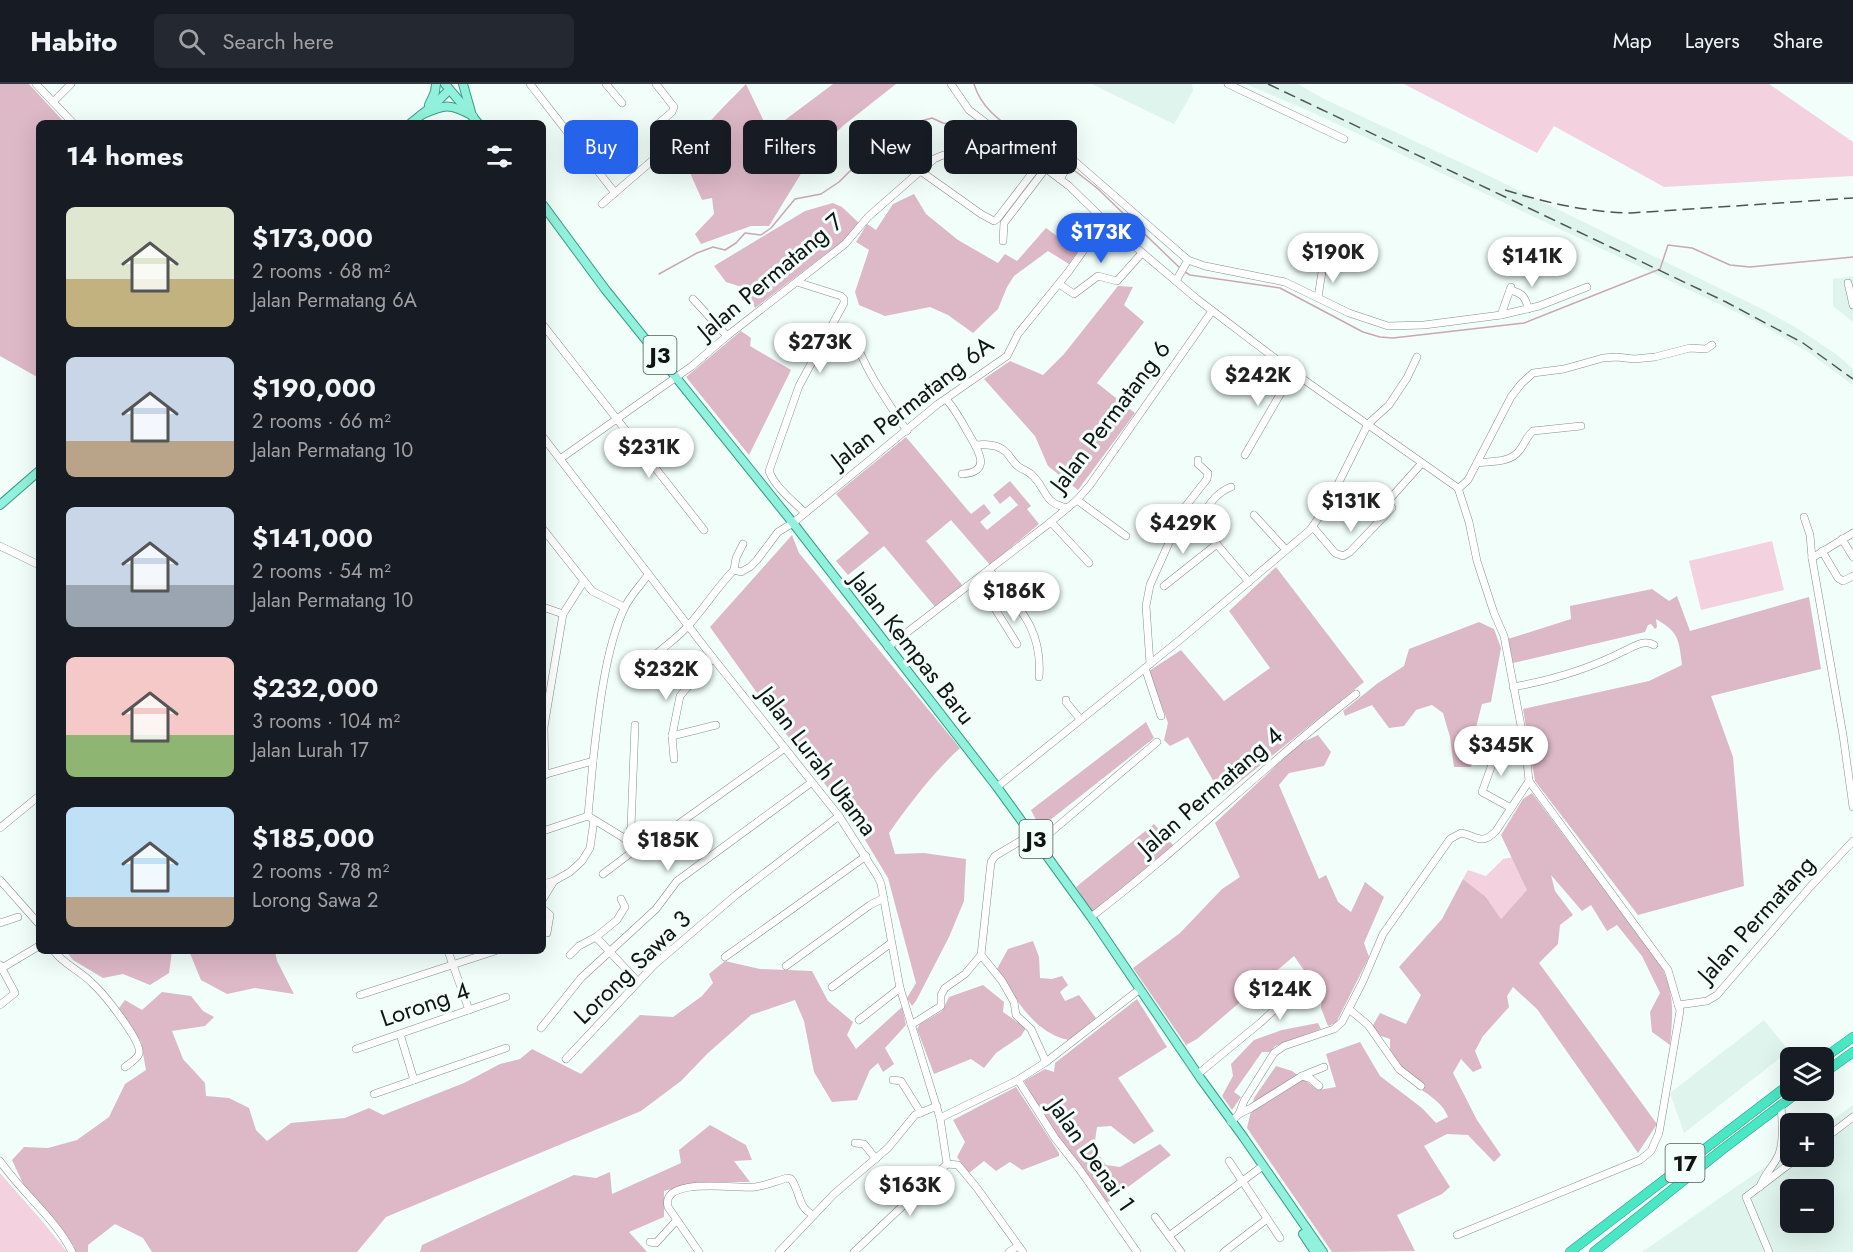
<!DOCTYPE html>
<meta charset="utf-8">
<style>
body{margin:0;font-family:Jost,sans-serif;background:#242831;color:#f1f3f6;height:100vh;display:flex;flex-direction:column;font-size:22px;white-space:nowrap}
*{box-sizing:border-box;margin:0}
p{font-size:20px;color:#9ea1a6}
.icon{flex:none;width:33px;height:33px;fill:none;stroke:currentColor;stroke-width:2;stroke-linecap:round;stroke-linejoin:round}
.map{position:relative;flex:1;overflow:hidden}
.side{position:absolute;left:36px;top:36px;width:510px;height:834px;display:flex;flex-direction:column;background:#171b24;border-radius:9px;box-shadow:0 6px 24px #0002}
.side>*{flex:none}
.guide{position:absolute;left:564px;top:36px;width:570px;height:54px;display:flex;gap:12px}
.tools{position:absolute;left:1780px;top:963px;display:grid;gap:12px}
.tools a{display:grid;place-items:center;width:54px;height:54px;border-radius:9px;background:#171b24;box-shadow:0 6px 24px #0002;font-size:30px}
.price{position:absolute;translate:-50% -51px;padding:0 14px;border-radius:21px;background:#fff;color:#222;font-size:20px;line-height:39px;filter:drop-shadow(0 2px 3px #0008)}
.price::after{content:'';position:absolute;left:50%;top:36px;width:18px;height:14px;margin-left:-9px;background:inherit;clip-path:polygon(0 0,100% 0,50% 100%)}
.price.on{background:#2563eb;color:#fff}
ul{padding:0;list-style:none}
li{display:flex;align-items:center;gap:18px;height:150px;padding:0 30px}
li span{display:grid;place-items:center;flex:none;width:168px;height:120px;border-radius:9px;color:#555}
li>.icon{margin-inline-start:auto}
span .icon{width:72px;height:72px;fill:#fffc;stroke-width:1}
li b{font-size:26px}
h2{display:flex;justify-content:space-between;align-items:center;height:72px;padding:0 30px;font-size:26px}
.chip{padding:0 21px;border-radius:9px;background:#171b24;box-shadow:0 6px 24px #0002;font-size:21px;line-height:54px}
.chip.on{background:#2563eb;color:#fff}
header{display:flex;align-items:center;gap:36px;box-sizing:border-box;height:84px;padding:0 30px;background:#171b24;border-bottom:2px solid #363941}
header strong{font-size:28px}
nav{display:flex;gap:33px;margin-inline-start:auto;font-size:21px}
.search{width:420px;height:54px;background:#242831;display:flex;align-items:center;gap:15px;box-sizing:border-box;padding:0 21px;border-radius:9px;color:#9ea1a6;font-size:22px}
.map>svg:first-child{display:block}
.built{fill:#dff4ed;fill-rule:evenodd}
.green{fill:#f3d1df}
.forest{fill:#ddb8c7}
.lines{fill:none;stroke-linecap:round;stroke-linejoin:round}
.stream{stroke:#cba6b5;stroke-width:1.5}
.minor-casing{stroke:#848f8b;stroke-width:8}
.major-casing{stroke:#369d87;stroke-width:10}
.highway-casing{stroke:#369d87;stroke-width:10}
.minor{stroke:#fff;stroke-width:7}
.major{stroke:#92f1dc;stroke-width:8}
.highway{stroke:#4ae7c5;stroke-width:9}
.rail{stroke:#4d5452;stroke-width:1.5;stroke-dasharray:12 6;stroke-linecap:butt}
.labels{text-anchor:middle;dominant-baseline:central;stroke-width:6;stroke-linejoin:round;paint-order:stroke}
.shield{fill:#f1fefa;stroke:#545a58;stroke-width:1.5}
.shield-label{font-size:22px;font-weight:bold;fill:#101413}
.street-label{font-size:24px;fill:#101413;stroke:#f1fefa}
</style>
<header>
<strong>Habito</strong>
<div class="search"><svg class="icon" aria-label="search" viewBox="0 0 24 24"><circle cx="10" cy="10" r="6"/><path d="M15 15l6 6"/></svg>Search here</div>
<nav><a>Map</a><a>Layers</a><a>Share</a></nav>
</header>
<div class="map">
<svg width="1853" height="1168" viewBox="0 0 1853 1168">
<rect width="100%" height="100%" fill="#f1fefa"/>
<g class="built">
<path d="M1092,0H1192L1193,7L1174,40Z"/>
<path d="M1246,0H1298L1322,14L1483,89L1760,224L1797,244L1836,270L1853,285V301L1808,268L1755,237L1316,30Z"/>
<path d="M1853,192V238L1833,222V195Z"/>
<path d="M1764,936L1789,967L1684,1049L1670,1009Z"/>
<path d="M1853,1021V1168H1642L1791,1065V1072H1824V1042ZM1791,1106H1824V1138H1791Z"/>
</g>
<g class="green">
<path d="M1404,0H1769L1853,58V92L1664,103L1554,42L1537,69Z"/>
<path d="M1772,457L1784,506L1701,526L1689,477Z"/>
<path d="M1513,773L1527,806L1501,835L1486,813L1463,795L1468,786L1486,792L1503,775Z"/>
<path d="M0,1089L43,1138L67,1168H0Z"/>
</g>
<g class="forest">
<path d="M0,0H29L65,39H39V294L0,272Z"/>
<path d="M746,0L769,48L833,0H896L844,41L813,70L769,142H751L701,160L695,150L714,130L712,114L702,116L684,75C698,46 724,23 746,0Z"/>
<path d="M914,110L926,130L958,156L998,179L1005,170L1017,177L1046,144L1078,167L1069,180L1048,167L1014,192L1007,203L998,225L973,249L948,231L930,223L885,232L859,221L855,208L869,166L856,158L867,140L876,146L893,120Z"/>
<path d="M833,119L842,123L859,139L844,156L755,224L748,205L726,198L714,182L805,127Z"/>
<path d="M1118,202L1133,203L1124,221L1144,238L1097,299L1135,329L1078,406L1048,382L1035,352L984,295L1010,277L1043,291L1064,270Z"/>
<path d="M741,247L751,254L750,262L791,286L749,371L686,293Z"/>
<path d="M906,353L971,430L984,420L991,429L980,438L987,446L1018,421L1010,412L1000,420L993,411L1010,397L1031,422L1027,425L1039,440L990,481L951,436L926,457L963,502L936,524L884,462L848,491L836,477L869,449L836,410Z"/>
<path d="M792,451L799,469L960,664C933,689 910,719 889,749L895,770L924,769L966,775L964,817L949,853L916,917L912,922L907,914L916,899L888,794L853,736L789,654L710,543Z"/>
<path d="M1276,483L1364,598L1222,712L1188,653L1170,662L1164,656L1168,639L1149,587L1181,566L1224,617L1270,584L1229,527Z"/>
<path d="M1652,505L1669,517L1677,512L1690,547L1809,513L1821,585L1711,612L1733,673L1744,802L1638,831L1535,697L1523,625L1649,597L1682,581C1679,556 1679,548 1656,535L1657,543L1655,545L1651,540L1648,541L1645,548L1513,579L1508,555L1571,535L1570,522Z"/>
<path d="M1479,538L1494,545L1501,564L1491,618L1482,620L1475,647L1474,674L1471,683H1454L1450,653L1443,629L1432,621L1416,626L1404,642L1389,644L1372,621L1345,632L1343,627L1378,599L1404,582L1409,565Z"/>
<path d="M1146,638L1154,654L1040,744L1031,726Z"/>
<path d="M1318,651L1331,668L1324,682L1289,689L1279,701L1319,795L1326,791L1338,818L1351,828L1365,798L1384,813L1364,859L1369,873L1336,939L1328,942L1321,924L1322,912L1294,872L1197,955L1186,961L1133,884L1180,849L1222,805L1240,793L1215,739L1299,660Z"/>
<path d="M1532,709L1661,881C1675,912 1673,928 1670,961L1652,948L1650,928L1660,909L1642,872L1617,841L1607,847L1591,821L1582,827L1551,791L1555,807L1573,831L1560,841L1558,860L1539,879L1657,1040L1638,1069L1537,925L1513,903L1507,912L1509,923L1483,952L1475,967L1482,984L1473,988L1461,975L1453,989L1477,1036L1501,1071L1494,1078L1468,1051L1447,1050L1424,1062L1450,1103L1442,1110L1397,1131L1415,1167L1332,1168L1247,1044L1254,1014L1276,982L1292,987L1318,1006L1336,1003L1326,970L1360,958L1380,992L1422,1024L1436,1039L1448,1033C1442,1017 1426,1010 1414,1000C1404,991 1396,981 1387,971L1390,965V955L1369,948L1380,929L1406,940L1421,911L1399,883L1442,835L1463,795L1486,813L1501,835L1527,806L1501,751L1523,715Z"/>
<path d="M1154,740L1174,762L1092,828L1076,803Z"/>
<path d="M1033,857L1039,873L1040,894L1052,895L1062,892L1068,901L1060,908L1065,917L1079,911L1096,934L1069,956C1034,950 1014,912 997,885L1008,865Z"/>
<path d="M66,867H172L169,889L150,901L123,890L103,894L73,876Z"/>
<path d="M189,867H275L277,877L294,910L255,904L227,910L201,896Z"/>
<path d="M725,877L760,885L812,887L828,917L853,938L847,951L856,965L902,923L906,941L885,964L894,980L883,988L878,979L870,986L857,1016L832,1018L814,988L804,937L795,916L751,931L707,970L681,997L641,1027L386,1133L357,1168H152L143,1154L115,1140L88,1161V1168H74V1162L25,1104L12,1076L24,1063L48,1064L77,1056L109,1033L125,1000L146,986L141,958L119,924L125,916L142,926L162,908L191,912L203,927L214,933L205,942L172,947L183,975L205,999L206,1012L229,1014L249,1024L256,1046L267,1057L291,1039L345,1034L369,1024L383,1031L464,999L500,980L520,975L532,965L581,990L640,931L673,933L702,912L713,899L709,890Z"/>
<path d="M983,901L1004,918L1003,928L1026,944L1021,952L996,969L984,984L971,975L934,990L917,945L920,940L942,927L949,913Z"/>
<path d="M1137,915L1167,963L1118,994L1154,1047L1134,1060L1111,1042L1097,1043L1094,1064L1106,1081L1120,1083L1160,1060L1171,1071L1108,1118H1104L1084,1085L1050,1042L1024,997L1045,985L1054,988L1055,979Z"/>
<path d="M1318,939L1321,945L1275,962L1270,968H1262L1234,1008L1241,1013L1232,1026L1222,1012L1233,992L1231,980L1254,956L1282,946Z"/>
<path d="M1016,1003L1059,1069V1072L1022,1086L1010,1078L996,1087L984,1077L969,1089L957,1073L965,1058L953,1036Z"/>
<path d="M710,1041L746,1061L752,1076L734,1077L750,1098H699L664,1107V1133L629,1148L647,1168H420L422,1161L574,1091L596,1094L610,1088L612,1110L681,1079L679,1066Z"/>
</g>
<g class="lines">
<g class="stream">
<path d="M974,0C982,26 1002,38 1023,53"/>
<path d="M1005,49L1021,52"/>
<path d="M1027,55L1066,80"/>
<path d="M1070,83L1097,104L1181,185"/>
<path d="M1185,188L1190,191L1280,204L1363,248L1380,253L1393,254L1524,239L1660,185L1668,161L1692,164L1730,181L1750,183L1853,173"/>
<path d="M659,190L697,169L713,163L725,166L736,159L745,149L761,151L771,144L795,115L821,110L839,98L858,79L910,40L932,34L943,39L991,46"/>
</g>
<g class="minor-casing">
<g id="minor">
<path d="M36,0L73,39"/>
<path d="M530,0L615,109"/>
<path d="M606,0L622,19"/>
<path d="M951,0L969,26L1069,102L1106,138L1197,215L1293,288L1458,404L1469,438L1477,477L1494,529L1504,552L1526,668L1529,697L1668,886L1680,927L1659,1049L1651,1067L1640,1076L1457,1151"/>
<path d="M1228,0L1344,55"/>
<path d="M53,18L71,0"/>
<path d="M1019,62L1033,47L1037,46"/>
<path d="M1072,75L1188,176L1205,182L1285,198L1349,229L1388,242L1424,241L1501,231L1539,222L1587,203"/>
<path d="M919,86L981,130L994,137L997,135L1040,79"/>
<path d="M1060,95L1071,77"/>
<path d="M602,120L669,62L670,60L658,43V40L672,28L674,23L656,0"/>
<path d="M1003,157L1004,139L1046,84"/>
<path d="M1176,197L1188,176"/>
<path d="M797,198L841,212L844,215V219L799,302L769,387C775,403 792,416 804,428"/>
<path d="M1848,199L1853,221"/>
<path d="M1059,200L1074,210L1098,192L1117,197L1142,169"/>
<path d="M1510,206C1522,209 1526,213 1528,225"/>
<path d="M1318,213L1323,182"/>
<path d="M693,215L727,252"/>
<path d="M1501,231L1511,203"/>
<path d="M543,241L704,446"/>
<path d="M852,248C864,285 886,315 907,347"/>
<path d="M946,315C954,324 961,336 967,347C976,363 995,388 962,390"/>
<path d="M543,353L713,574L839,732L878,793L881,800L900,904L940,1034L947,1080"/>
<path d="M975,361C986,360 998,360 1006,368C1011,373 1013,379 1019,383C1025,387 1029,387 1034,393C1048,408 1043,418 1067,424"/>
<path d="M1245,371L1293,288"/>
<path d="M560,375L692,282L727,252L845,160L868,133L934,75C958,62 987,71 1010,56"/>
<path d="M1477,379C1491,377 1510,379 1519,367C1525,360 1526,353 1533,347L1581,342"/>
<path d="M1458,405L1468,396L1511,313L1521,300L1533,289L1564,285L1603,274L1617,273L1634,275L1655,273L1690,264L1706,265L1712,261"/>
<path d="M1077,416L1126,452"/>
<path d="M1185,423L1249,498"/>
<path d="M1254,431L1286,466"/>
<path d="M1804,433L1810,451L1812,474L1843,651L1853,723"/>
<path d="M1198,437C1208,423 1215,409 1231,403"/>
<path d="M1051,438L1089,479"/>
<path d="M1313,443L1335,469L1343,472L1350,468L1392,424L1388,417L1422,379"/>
<path d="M543,445L592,507L624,523"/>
<path d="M1842,455L1853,473"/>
<path d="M0,462L39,481"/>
<path d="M1822,467L1838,494L1843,497L1853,492"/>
<path d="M1812,474L1853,449"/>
<path d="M734,486L736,474L743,460"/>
<path d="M990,487C1017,522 1043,544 1039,593"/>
<path d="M977,496L1017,560"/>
<path d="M1164,502L1217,460"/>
<path d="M543,523L563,530"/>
<path d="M888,563L1047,441L1077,416L1090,401L1212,227"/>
<path d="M1150,580L1146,522L1150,501L1185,423L1207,395L1208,389L1198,380V376"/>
<path d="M1145,584L1161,632"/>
<path d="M640,593C651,568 670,562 687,543C704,525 717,503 734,486L741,488L750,483L757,476L778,448L793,439L938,320L1007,272L1018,250L1069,187L1088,160"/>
<path d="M1513,603C1552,596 1589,585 1624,567C1633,563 1644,555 1654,561"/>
<path d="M1066,616V618L1080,635"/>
<path d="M672,652L716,641"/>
<path d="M1495,672L1482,708L1511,724"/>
<path d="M674,675L672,652L680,612L713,574"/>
<path d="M543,691L593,677C598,632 605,565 624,525C629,513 640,502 648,491"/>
<path d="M545,691L544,643L563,530L584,497"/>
<path d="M997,703L1181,555L1310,446L1328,420L1368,340L1389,321L1407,294L1417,273"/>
<path d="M588,732L624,754L636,765"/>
<path d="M588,732L593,677"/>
<path d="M0,744L39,712"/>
<path d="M543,747L588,732"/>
<path d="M624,754L629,750L631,743L635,641"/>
<path d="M1038,759L1157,658"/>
<path d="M603,790L636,765L642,766L785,664"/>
<path d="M0,796L39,840"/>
<path d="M543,800L554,797"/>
<path d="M543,815L554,797L570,788L582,777L590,764L594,736"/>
<path d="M621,815L625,823L617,836L596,853L638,898"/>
<path d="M543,825L550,831L547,849"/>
<path d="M1091,833C1183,763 1264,681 1356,610"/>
<path d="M0,839L18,833"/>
<path d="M54,867C62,879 82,888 93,900C103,909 143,958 139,970C137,975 129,980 125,983"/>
<path d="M448,867L469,926"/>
<path d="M570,871L579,862L596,853"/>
<path d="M981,871L1002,897L1014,918L1016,931L1031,945L1046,978"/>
<path d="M725,873L866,772"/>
<path d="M0,881L15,909L0,921"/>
<path d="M786,882L870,821L884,814"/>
<path d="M2,884L39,862"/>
<path d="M832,903L891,859"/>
<path d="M360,911L495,867"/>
<path d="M1678,921L1707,917L1717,911L1810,803L1853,757"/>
<path d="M1349,925L1368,941L1399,985L1421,1002"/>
<path d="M859,936L900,904"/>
<path d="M911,941L941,922V911L945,904L965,890L981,871L991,778L995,772L1032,750"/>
<path d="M541,944L581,894L656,825L677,797L812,698"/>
<path d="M400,950L414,996"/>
<path d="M356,965L506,913"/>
<path d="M566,975L654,881L736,811L839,732"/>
<path d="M1198,990L1260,939L1304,899"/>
<path d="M1302,992L1311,995L1319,1002"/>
<path d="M893,996L901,997L921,1029"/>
<path d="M1018,996L1055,1054L1080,1086L1137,1168"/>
<path d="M374,1010L506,964"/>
<path d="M1239,1030L1251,1024L1302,992L1324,983"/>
<path d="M940,1034L1018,996L1046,978L1140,905"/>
<path d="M1231,1038L1239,1030L1244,1017L1274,969L1284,962L1334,945L1342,938L1363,897L1383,850L1450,755L1461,749C1478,752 1481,762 1496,747L1529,697"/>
<path d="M1824,1055L1853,1033"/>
<path d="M855,1059L864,1060L876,1075"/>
<path d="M0,1077C21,1108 56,1135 72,1168"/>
<path d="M1229,1077L1280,1154"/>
<path d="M947,1080L958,1081L977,1104L1023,1168"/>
<path d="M1760,1103C1764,1090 1774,1082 1779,1070C1784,1055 1782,1037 1781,1022"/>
<path d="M1155,1133L1181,1168"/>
<path d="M1169,1152L1260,1084"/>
<path d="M650,1158L656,1159L676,1137"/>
<path d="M699,1168L668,1123C660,1092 737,1105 755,1103C765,1102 776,1097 787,1094L791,1095C801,1108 797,1124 814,1131"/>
<path d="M779,1168L834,1110L888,1064L915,1031L937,1022"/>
<path d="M854,1168L947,1080"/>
<path d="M1009,1168L1018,1162"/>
<path d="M1224,1168L1267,1135"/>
<path d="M1769,1168L1746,1113L1800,1072"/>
</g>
</g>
<g class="major-casing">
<g id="major">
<path d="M445,0L478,39"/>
<path d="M463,0L471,28"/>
<path d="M429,21L435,8L436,0"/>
<path d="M421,31C445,20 450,19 473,32"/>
<path d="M411,39L435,20L449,6"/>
<path d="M543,121L605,205L793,439L997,703L1091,833L1201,995L1244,1054L1323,1168"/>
<path d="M0,421L39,387"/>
<path d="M1303,1150L1315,1168"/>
</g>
</g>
<g class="highway-casing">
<g id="highway">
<path d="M1824,974L1853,953"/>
<path d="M1824,989L1853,968"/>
<path d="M1570,1168L1791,999"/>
<path d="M1594,1168L1723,1065L1801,1006"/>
</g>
</g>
<use href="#minor" class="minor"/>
<use href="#major" class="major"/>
<use href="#highway" class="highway"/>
<g class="rail">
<path d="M1268,0L1726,218L1803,259L1853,295"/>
<path d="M1505,106C1547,119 1587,128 1631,129L1853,114"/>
</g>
</g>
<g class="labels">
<g class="shield">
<rect x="643.5" y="252" width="33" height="38" rx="4.5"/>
<rect x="1019.5" y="736" width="33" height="38" rx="4.5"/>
<rect x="1665.5" y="1060" width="39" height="38" rx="4.5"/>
</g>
<g class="shield-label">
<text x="660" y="271">J3</text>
<text x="1036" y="755">J3</text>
<text x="1685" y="1079">17</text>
</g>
<g class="street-label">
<text transform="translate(770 192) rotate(-40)">Jalan Permatang 7</text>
<text transform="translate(912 318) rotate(-38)">Jalan Permatang 6A</text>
<text transform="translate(1110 332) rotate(-53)">Jalan Permatang 6</text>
<text transform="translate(913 564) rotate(52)">Jalan Kempas Baru</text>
<text transform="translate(818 677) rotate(53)">Jalan Lurah Utama</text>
<text transform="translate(1210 707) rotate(-41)">Jalan Permatang 4</text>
<text transform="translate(1756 835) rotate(-48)">Jalan Permatang</text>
<text transform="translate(632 883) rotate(-44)">Lorong Sawa 3</text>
<text transform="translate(425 920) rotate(-19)">Lorong 4</text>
<text transform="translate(1092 1071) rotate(55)">Jalan Denai 1</text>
</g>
</g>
</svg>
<div class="tools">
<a><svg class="icon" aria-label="layers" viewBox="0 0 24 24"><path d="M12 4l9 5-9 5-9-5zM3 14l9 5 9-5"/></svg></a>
<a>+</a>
<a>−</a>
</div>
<b class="price on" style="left:1101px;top:180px">$173K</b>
<b class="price" style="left:1333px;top:200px">$190K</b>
<b class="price" style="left:1532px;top:204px">$141K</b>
<b class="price" style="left:820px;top:290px">$273K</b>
<b class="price" style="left:1258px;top:323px">$242K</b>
<b class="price" style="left:649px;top:395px">$231K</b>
<b class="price" style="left:1351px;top:449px">$131K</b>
<b class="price" style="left:1183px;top:471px">$429K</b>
<b class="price" style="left:1014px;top:539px">$186K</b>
<b class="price" style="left:666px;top:617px">$232K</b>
<b class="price" style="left:1501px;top:693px">$345K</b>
<b class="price" style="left:668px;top:788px">$185K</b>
<b class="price" style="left:1280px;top:937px">$124K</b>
<b class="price" style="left:910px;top:1133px">$163K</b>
<div class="guide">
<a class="chip on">Buy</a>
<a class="chip">Rent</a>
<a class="chip">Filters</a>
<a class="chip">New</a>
<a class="chip">Apartment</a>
</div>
<section class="side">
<h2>14 homes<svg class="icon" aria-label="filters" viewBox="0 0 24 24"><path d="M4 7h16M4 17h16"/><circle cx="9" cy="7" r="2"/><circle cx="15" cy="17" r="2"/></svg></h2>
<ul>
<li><span style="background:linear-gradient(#dfe7d0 60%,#c2b280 0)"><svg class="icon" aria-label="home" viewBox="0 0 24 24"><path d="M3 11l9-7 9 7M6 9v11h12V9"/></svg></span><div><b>$173,000</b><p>2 rooms · 68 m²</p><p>Jalan Permatang 6A</p></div></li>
<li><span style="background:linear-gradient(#c9d6e8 70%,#b9a48a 0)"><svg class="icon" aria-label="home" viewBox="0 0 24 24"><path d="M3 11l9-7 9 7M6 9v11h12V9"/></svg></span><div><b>$190,000</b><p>2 rooms · 66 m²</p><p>Jalan Permatang 10</p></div></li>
<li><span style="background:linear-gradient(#c9d6e8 65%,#9aa5b1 0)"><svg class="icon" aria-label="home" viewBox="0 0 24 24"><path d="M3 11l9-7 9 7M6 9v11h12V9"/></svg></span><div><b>$141,000</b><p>2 rooms · 54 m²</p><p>Jalan Permatang 10</p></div></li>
<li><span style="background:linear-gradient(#f6c9c9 65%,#8fb573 0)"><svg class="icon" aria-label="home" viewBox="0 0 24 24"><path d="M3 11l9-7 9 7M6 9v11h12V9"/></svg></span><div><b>$232,000</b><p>3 rooms · 104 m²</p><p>Jalan Lurah 17</p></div></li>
<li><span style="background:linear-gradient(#bfe0f5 75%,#b9a48a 0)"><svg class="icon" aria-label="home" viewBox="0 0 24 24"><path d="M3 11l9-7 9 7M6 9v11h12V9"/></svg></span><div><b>$185,000</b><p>2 rooms · 78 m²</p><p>Lorong Sawa 2</p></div></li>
</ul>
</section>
</div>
